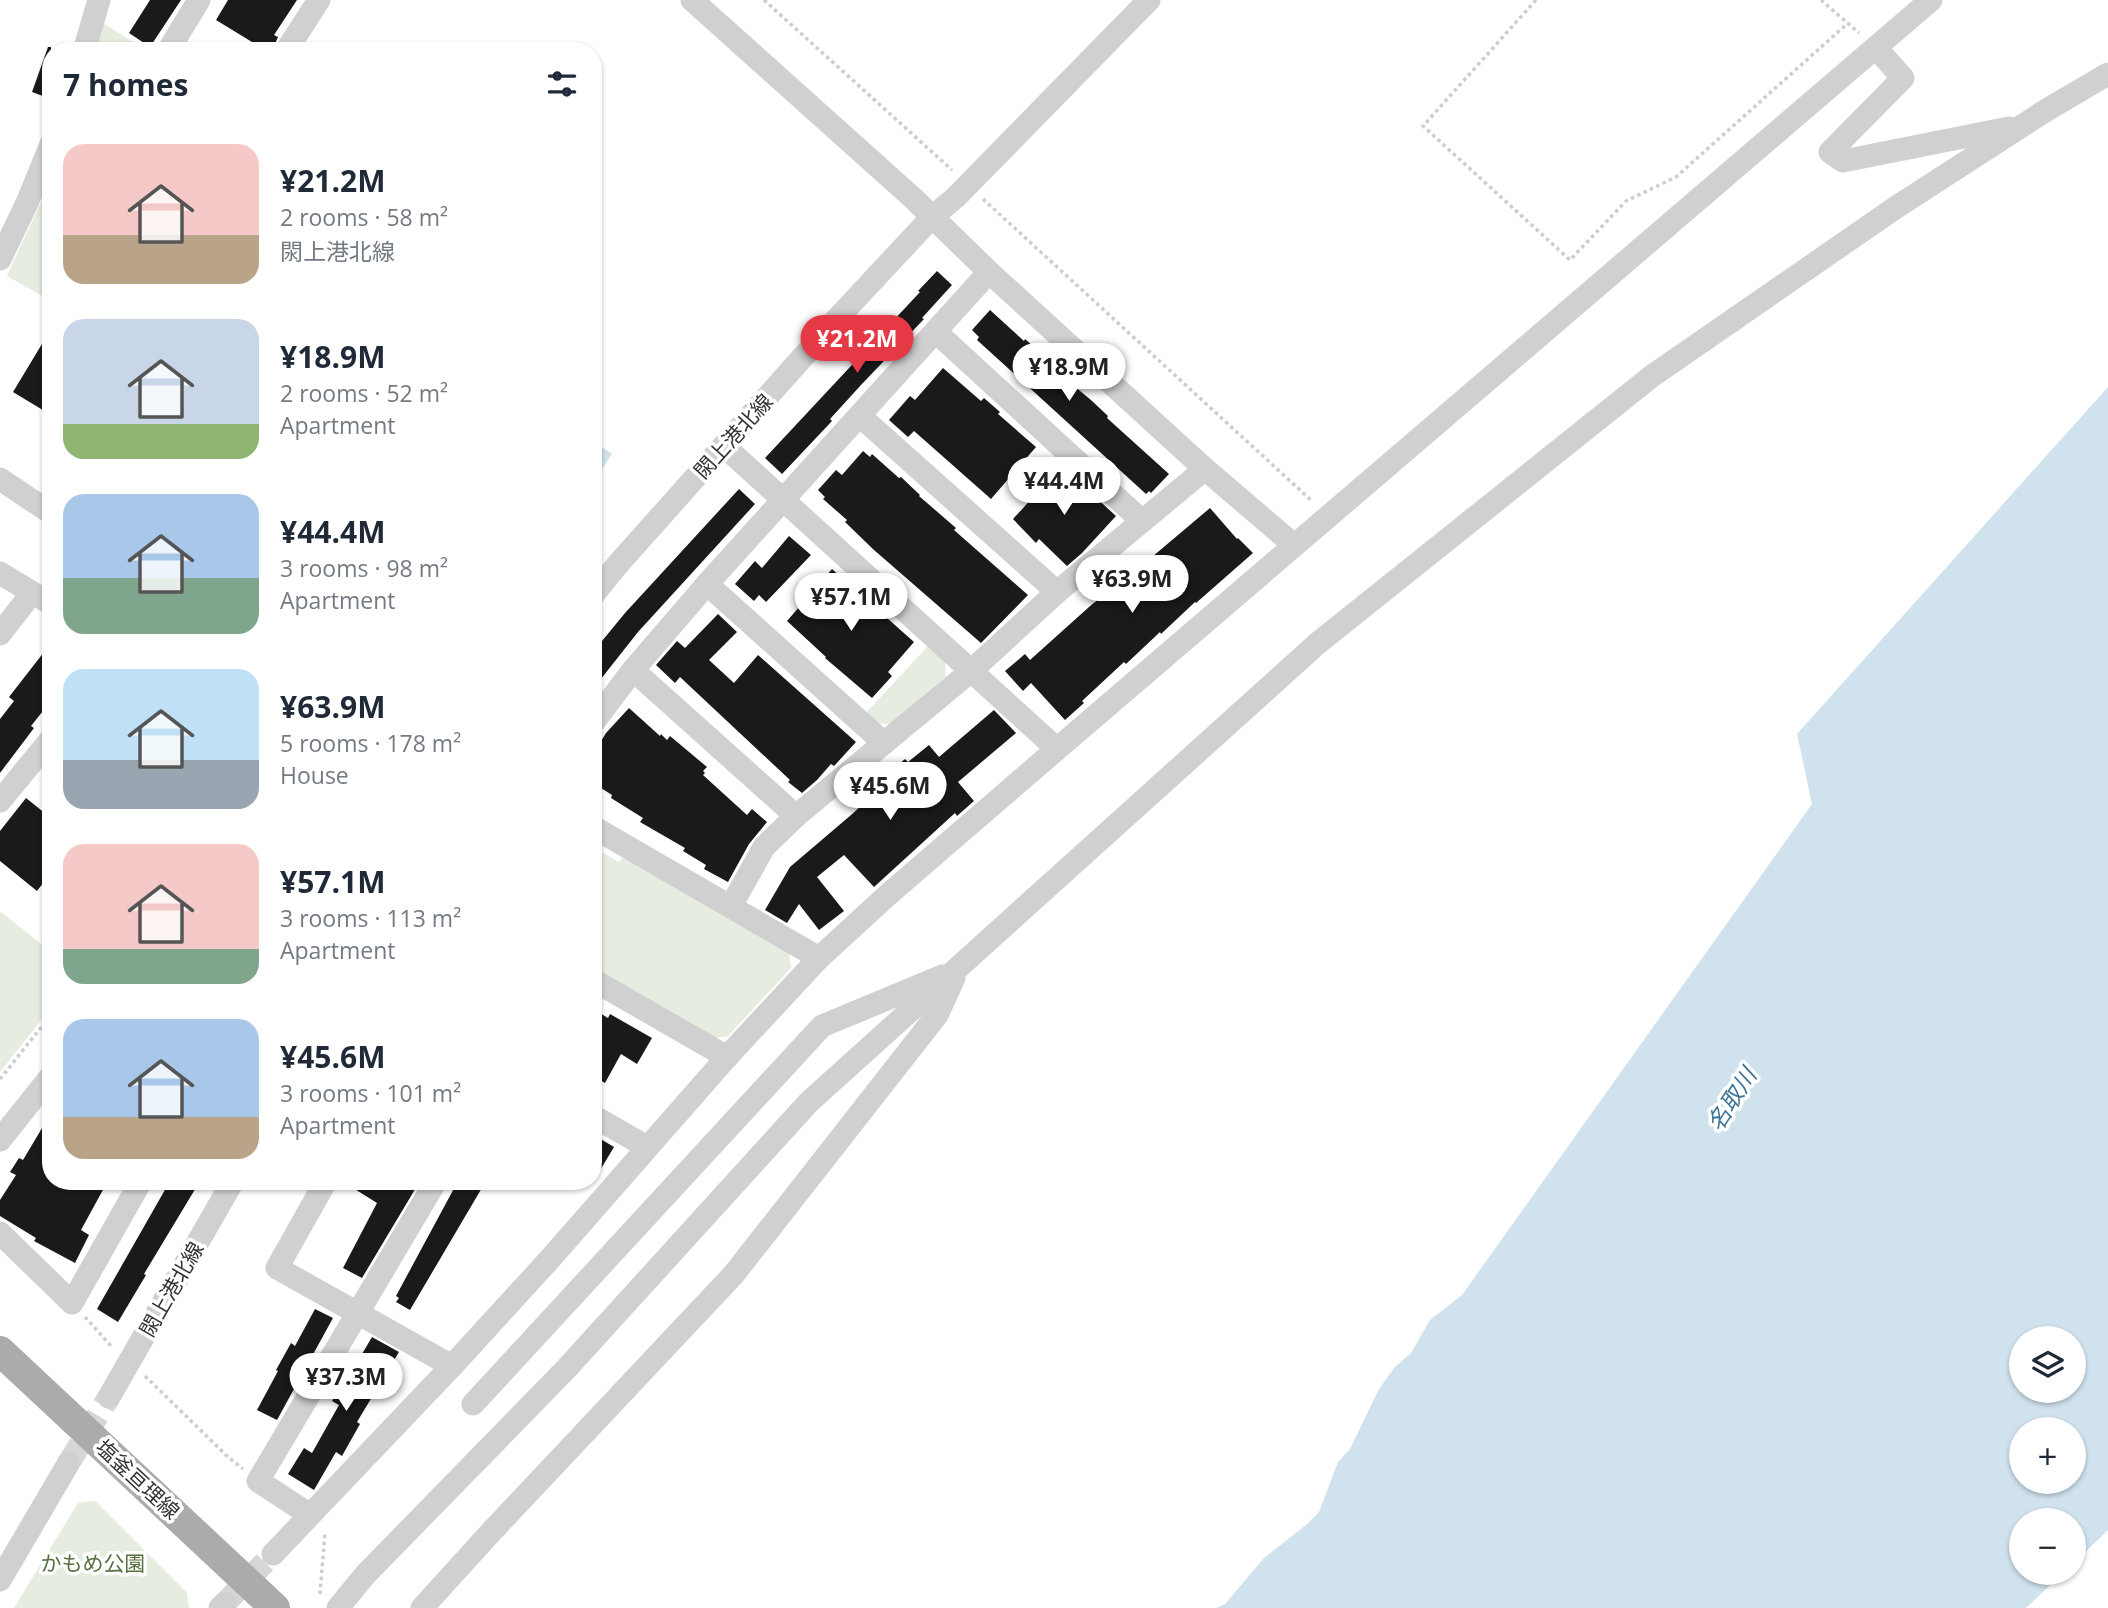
<!DOCTYPE html>
<meta charset="utf-8">
<style>
body{margin:0;font-family:"Open Sans","Noto Sans JP",sans-serif;background:#f2f2f3;color:#1f2937;height:100vh;display:flex;flex-direction:column;font-size:26px;white-space:nowrap}
*{box-sizing:border-box;margin:0}
p{font-size:23px;color:#747a83}
.icon{flex:none;width:38px;height:38px;fill:none;stroke:currentColor;stroke-width:2;stroke-linecap:round;stroke-linejoin:round}
.map{position:relative;flex:1;overflow:hidden}
.drawer{position:absolute;left:42px;top:42px;width:560px;height:1148px;display:flex;flex-direction:column;background:#fff;border-radius:28px;box-shadow:0 2px 5px #0004}
.drawer>*{flex:none}
.tools{position:absolute;left:2009px;top:1326px;display:grid;gap:14px}
.tools a{display:grid;place-items:center;width:77px;height:77px;border-radius:50%;background:#fff;box-shadow:0 2px 5px #0004;font-size:35px}
.price{position:absolute;translate:-50% -60px;padding:0 16px;border-radius:24px;background:#fff;color:#222;font-size:23px;line-height:46px;filter:drop-shadow(0 2px 4px #0008)}
.price::after{content:'';position:absolute;left:50%;top:42px;width:21px;height:16px;margin-left:-10px;background:inherit;clip-path:polygon(0 0,100% 0,50% 100%)}
.price.current{background:#e63946;color:#fff}
ul{padding:0;list-style:none}
li{display:flex;align-items:center;gap:21px;height:175px;padding:0 21px}
li span{display:grid;place-items:center;flex:none;width:196px;height:140px;border-radius:21px;color:#555}
li>.icon{margin-inline-start:auto}
span .icon{width:84px;height:84px;fill:#fffc;stroke-width:1}
li b{font-size:30px}
h2{display:flex;justify-content:space-between;align-items:center;height:84px;padding:0 21px;font-size:30px}
.map>svg:first-child{display:block}
.green{fill:#e6ecdf}
.water{fill:#cfe2ee;fill-rule:evenodd}
.building{fill:#1a1a1a}
.lines{fill:none;stroke-linecap:round;stroke-linejoin:round}
.minor-tunnel{stroke:#d6d6d6;stroke-width:23;stroke-dasharray:23 11;stroke-linecap:butt}
.path{stroke:#cdcdcd;stroke-width:3.5;stroke-dasharray:3.5 3.5;stroke-linecap:butt}
.minor{stroke:#d0d0d0;stroke-width:23}
.major{stroke:#ababab;stroke-width:30}
.labels{text-anchor:middle;dominant-baseline:central;stroke-width:7;stroke-linejoin:round;paint-order:stroke}
.street-label{font-size:21px;fill:#333;stroke:#fff}
.park-label{font-size:21px;fill:#56703f;stroke:#fff}
.water-label{font-size:23px;font-style:italic;fill:#3f7597;stroke:#fff}
</style>
<div class="map">
<svg width="2108" height="1608" viewBox="0 0 2108 1608">
<rect width="100%" height="100%" fill="#fff"/>
<g class="green">
<path d="M103,23L147,51H94Z"/>
<path d="M51,180V301L7,276Z"/>
<path d="M929,645L946,662L945,677L890,724L874,723L864,715Z"/>
<path d="M593,847L619,862L623,857L789,952L791,968L728,1036L711,1039L593,971Z"/>
<path d="M0,911L51,952V1008L0,1072Z"/>
<path d="M95,1501L187,1593L189,1608H14L78,1503Z"/>
</g>
<g class="water">
<path d="M2108,387V1530L2074,1563V1521H2021V1573H2063L2026,1608H1216L1225,1604L1264,1558L1306,1525L1319,1512L1338,1462L1350,1449L1379,1389L1394,1368L1411,1353L1430,1320L1462,1295L1812,804L1797,734ZM2021,1339H2074V1391H2021ZM2021,1430H2074V1482H2021Z"/>
<path d="M593,441L612,454L593,483Z"/>
</g>
<g class="building">
<path d="M150,0H181L150,47L129,33Z"/>
<path d="M228,0H297L274,35L278,37L272,51H246L252,42L216,20Z"/>
<path d="M48,47H51V99L32,92Z"/>
<path d="M937,271L952,285L922,318L924,319L861,385L830,419L832,421L782,474L765,458L920,292L918,291Z"/>
<path d="M990,310L1024,341L1025,339L1044,356L1041,359L1091,400L1108,416L1107,418L1169,474L1151,493L1149,491L1146,494L977,340L979,337L972,330Z"/>
<path d="M51,329V415L13,392Z"/>
<path d="M943,368L981,401L984,398L1000,412L998,414L1036,447L991,499L914,431L908,437L889,420L910,396L915,400Z"/>
<path d="M863,451L870,457L872,454L899,478L901,477L920,495L919,496L956,528L954,530L1028,595L981,643L874,550L845,522L847,520L823,499L825,497L818,490L836,470L842,475Z"/>
<path d="M1059,469L1064,474L1067,471L1116,516L1082,553L1067,566L1039,539L1036,543L1013,519Z"/>
<path d="M739,489L755,504L638,632L593,689V652L625,613Z"/>
<path d="M1210,508L1237,539L1238,538L1253,553L1196,603L1195,602L1161,634L1160,632L1126,664L1124,662L1082,701L1084,703L1065,720L1031,683L1023,691L1005,671L1025,654L1030,660L1089,607L1119,582L1120,584Z"/>
<path d="M789,536L811,555L766,602L759,595L754,601L735,584L755,561L762,568Z"/>
<path d="M832,569L914,642L888,672L892,676L872,698L825,658L826,657L787,621Z"/>
<path d="M718,614L737,632L709,660L734,683L758,655L856,742L835,765L834,766L831,764L817,780L802,793L788,782L790,780L680,677L675,683L656,665L677,641L685,648Z"/>
<path d="M51,643V701L31,726L34,728L0,773V719L14,701L9,697Z"/>
<path d="M629,708L660,736L661,734L667,740L670,736L707,767L703,771L705,773L703,775L747,815L752,809L767,822L749,844L728,882L704,869L706,865L683,851L685,848L640,822L643,818L611,798L612,795L593,783V754L606,733Z"/>
<path d="M994,710L1016,733L958,782L974,801L957,816L955,813L874,887L844,855L817,877L844,911L819,930L799,904L787,923L765,910L790,867L851,815L893,777L889,772L905,759L908,762L929,745L939,757Z"/>
<path d="M26,798L51,818V873L37,891L0,861V831Z"/>
<path d="M593,1009L608,1018L610,1014L652,1038L637,1064L621,1054L605,1083L593,1076Z"/>
<path d="M51,1113V1181H92L104,1188L81,1230L89,1235L75,1263L34,1241L36,1238L0,1216V1200L16,1175L10,1172L19,1158L23,1160Z"/>
<path d="M599,1138L614,1147L593,1182V1149Z"/>
<path d="M170,1181H200L144,1274L146,1275L118,1322L97,1309Z"/>
<path d="M342,1181H420L362,1278L343,1268L377,1203Z"/>
<path d="M458,1181H486L410,1310L396,1302L399,1298L396,1296Z"/>
<path d="M315,1309L333,1318L277,1420L257,1410L278,1371L276,1370L291,1343L295,1346Z"/>
<path d="M372,1337L399,1352L357,1422L360,1424L342,1456L336,1452L314,1490L288,1474L304,1448L312,1453L339,1405L332,1401L347,1377L348,1378Z"/>
</g>
<g class="lines">
<g class="minor-tunnel">
<path d="M68,1464L109,1397"/>
<path d="M225,1603L273,1554"/>
</g>
<g class="path">
<path d="M764,0L952,170"/>
<path d="M1536,0L1423,126L1570,260L1626,201L1676,177L1848,23"/>
<path d="M1821,0L1859,33"/>
<path d="M983,199L1313,502"/>
<path d="M0,1079L51,1015"/>
<path d="M85,1317L113,1348"/>
<path d="M145,1376L227,1456L243,1469"/>
<path d="M320,1594L325,1532"/>
</g>
<g class="minor">
<path d="M692,0L914,199L989,272L1205,469L1294,545"/>
<path d="M1876,48L1903,78L1830,152L1843,161L2009,128"/>
<path d="M84,51L99,0"/>
<path d="M168,51L199,0"/>
<path d="M286,51L319,0"/>
<path d="M0,259L27,203L51,144"/>
<path d="M936,332L1142,521"/>
<path d="M860,416L1057,592"/>
<path d="M724,446L1057,749"/>
<path d="M0,479L51,513"/>
<path d="M0,573L51,604"/>
<path d="M707,584L884,743"/>
<path d="M593,595L619,563L834,322L932,217L955,198L1149,0"/>
<path d="M0,634L32,593"/>
<path d="M633,670L796,816"/>
<path d="M593,723L633,670L707,584L989,272"/>
<path d="M0,801L51,739"/>
<path d="M593,827L819,958"/>
<path d="M731,906L764,847L796,816L971,671L1057,592L1205,469"/>
<path d="M593,980L727,1057"/>
<path d="M593,1116L647,1147"/>
<path d="M0,1140L51,1076"/>
<path d="M326,1181L277,1268L452,1366"/>
<path d="M0,1233L72,1303L141,1181"/>
<path d="M109,1397L233,1181"/>
<path d="M473,1404L822,1026L942,976"/>
<path d="M310,1515L258,1481L436,1181"/>
<path d="M273,1554L452,1366L549,1260L727,1057L819,958L890,893L1057,749L1931,0"/>
<path d="M0,1580L68,1464"/>
<path d="M220,1608L225,1603"/>
<path d="M338,1608L365,1575L567,1368L809,1102L1318,643L1652,376L1895,208L2045,111L2108,74"/>
<path d="M422,1608L492,1531L734,1274L937,1015L954,978"/>
</g>
<path class="major" d="M0,1351L275,1608"/>
</g>
<g class="labels">
<g class="street-label">
<text transform="translate(733 436) rotate(-48)">閖上港北線</text>
<text transform="translate(171 1289) rotate(-60)">閖上港北線</text>
<text transform="translate(138 1479) rotate(43)">塩釜亘理線</text>
</g>
<g class="park-label">
<text x="93" y="1563">かもめ公園</text>
</g>
<g class="water-label">
<text transform="translate(1731 1099) rotate(-57)">名取川</text>
</g>
</g>
</svg>
<div class="tools">
<a><svg class="icon" aria-label="layers" viewBox="0 0 24 24"><path d="M12 4l9 5-9 5-9-5zM3 14l9 5 9-5"/></svg></a>
<a>+</a>
<a>−</a>
</div>
<b class="price current" style="left:857px;top:375px">¥21.2M</b>
<b class="price" style="left:1069px;top:403px">¥18.9M</b>
<b class="price" style="left:1064px;top:517px">¥44.4M</b>
<b class="price" style="left:1132px;top:615px">¥63.9M</b>
<b class="price" style="left:851px;top:633px">¥57.1M</b>
<b class="price" style="left:890px;top:822px">¥45.6M</b>
<b class="price" style="left:346px;top:1413px">¥37.3M</b>
<section class="drawer">
<h2>7 homes<svg class="icon" aria-label="filters" viewBox="0 0 24 24"><path d="M4 7h16M4 17h16"/><circle cx="9" cy="7" r="2"/><circle cx="15" cy="17" r="2"/></svg></h2>
<ul>
<li><span style="background:linear-gradient(#f6c9c9 65%,#b9a48a 0)"><svg class="icon" aria-label="home" viewBox="0 0 24 24"><path d="M3 11l9-7 9 7M6 9v11h12V9"/></svg></span><div><b>¥21.2M</b><p>2 rooms · 58 m²</p><p>閖上港北線</p></div></li>
<li><span style="background:linear-gradient(#c9d6e8 75%,#8fb573 0)"><svg class="icon" aria-label="home" viewBox="0 0 24 24"><path d="M3 11l9-7 9 7M6 9v11h12V9"/></svg></span><div><b>¥18.9M</b><p>2 rooms · 52 m²</p><p>Apartment</p></div></li>
<li><span style="background:linear-gradient(#a9c7e8 60%,#7fa58c 0)"><svg class="icon" aria-label="home" viewBox="0 0 24 24"><path d="M3 11l9-7 9 7M6 9v11h12V9"/></svg></span><div><b>¥44.4M</b><p>3 rooms · 98 m²</p><p>Apartment</p></div></li>
<li><span style="background:linear-gradient(#bfe0f5 65%,#9aa5b1 0)"><svg class="icon" aria-label="home" viewBox="0 0 24 24"><path d="M3 11l9-7 9 7M6 9v11h12V9"/></svg></span><div><b>¥63.9M</b><p>5 rooms · 178 m²</p><p>House</p></div></li>
<li><span style="background:linear-gradient(#f6c9c9 75%,#7fa58c 0)"><svg class="icon" aria-label="home" viewBox="0 0 24 24"><path d="M3 11l9-7 9 7M6 9v11h12V9"/></svg></span><div><b>¥57.1M</b><p>3 rooms · 113 m²</p><p>Apartment</p></div></li>
<li><span style="background:linear-gradient(#a9c7e8 70%,#b9a48a 0)"><svg class="icon" aria-label="home" viewBox="0 0 24 24"><path d="M3 11l9-7 9 7M6 9v11h12V9"/></svg></span><div><b>¥45.6M</b><p>3 rooms · 101 m²</p><p>Apartment</p></div></li>
</ul>
</section>
</div>
